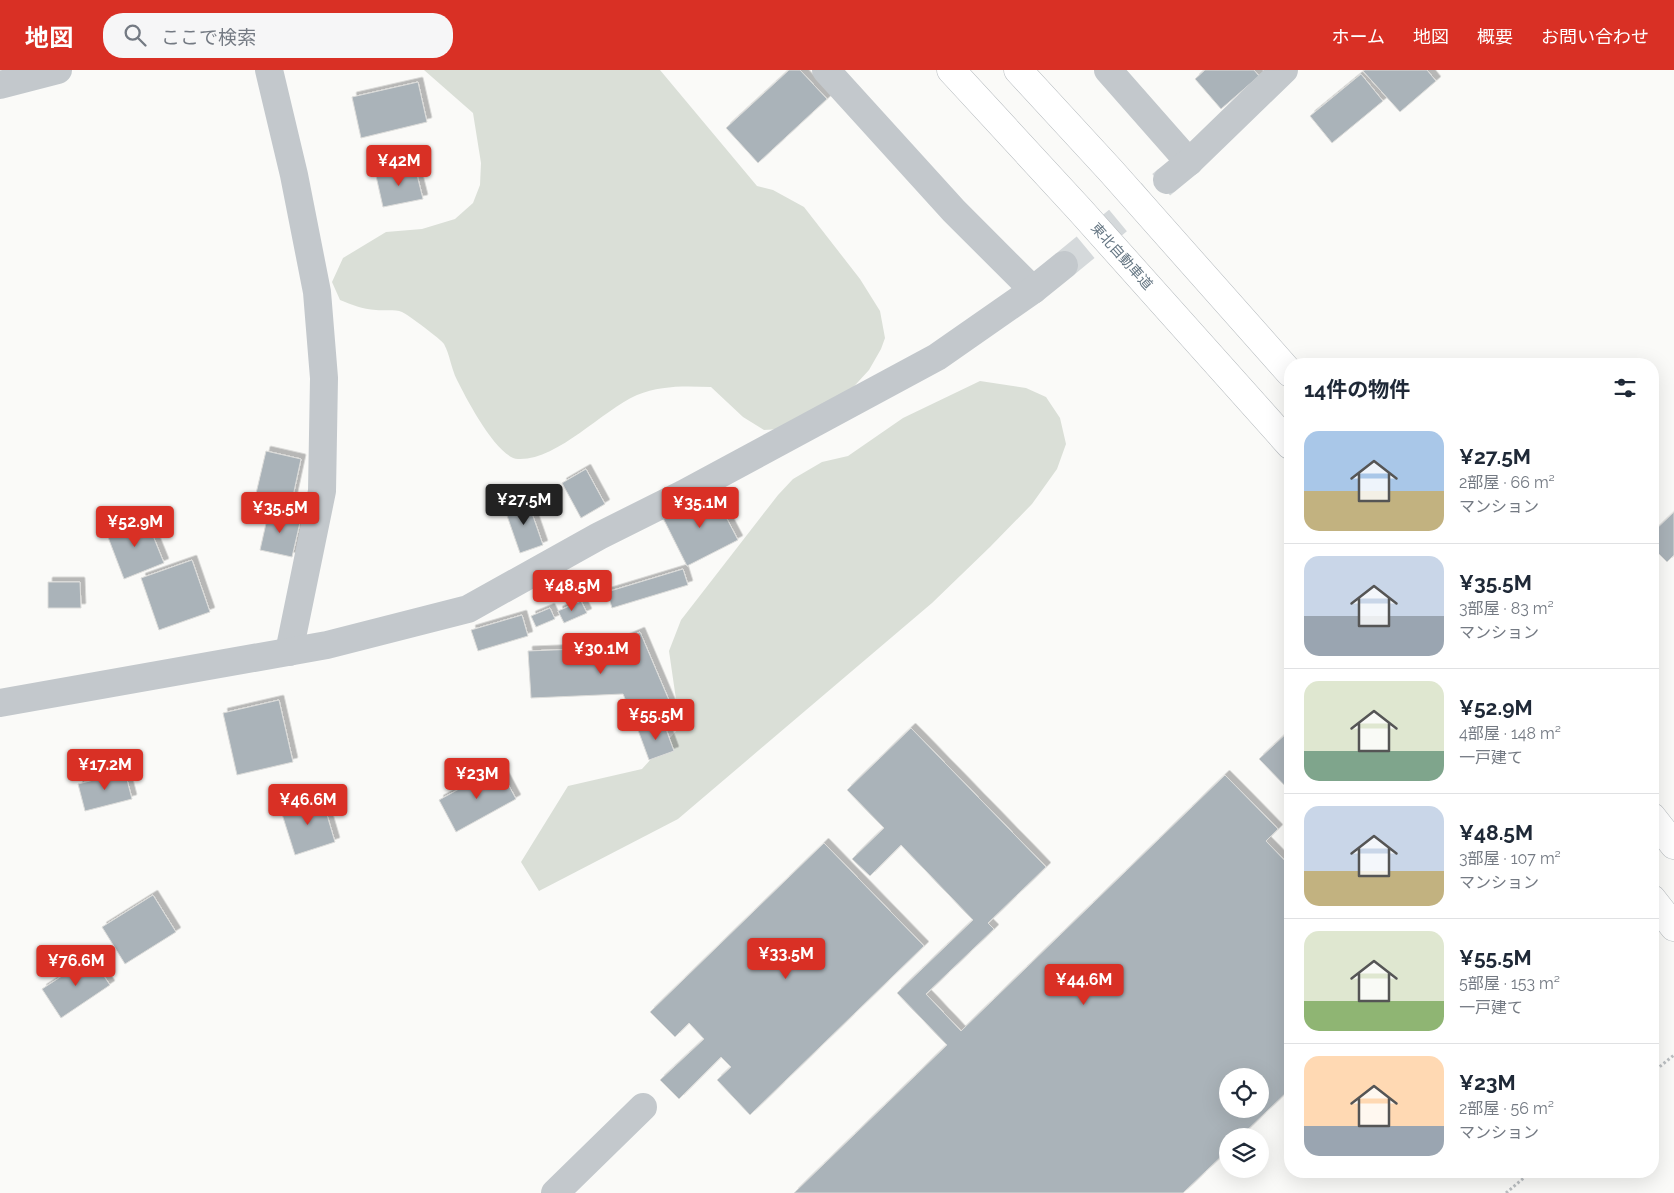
<!DOCTYPE html>
<html lang="ja">
<meta charset="utf-8">
<style>
body{margin:0;font-family:Raleway,"Noto Sans JP",sans-serif;background:#f6f6f7;color:#1f2937;height:100vh;display:flex;flex-direction:column;font-size:19px;white-space:nowrap}
*{box-sizing:border-box;margin:0}
p{font-size:16px;color:#747a83}
.icon{flex:none;width:28px;height:28px;fill:none;stroke:currentColor;stroke-width:2;stroke-linecap:round;stroke-linejoin:round}
.map{position:relative;flex:1;overflow:hidden}
.panel{position:absolute;left:1284px;top:288px;width:375px;height:820px;display:flex;flex-direction:column;background:#fff;border-radius:20px;box-shadow:0 5px 20px #0002}
.panel>*{flex:none}
.fabs{position:absolute;left:1219px;top:998px;display:grid;gap:10px}
.fabs a{display:grid;place-items:center;width:50px;height:50px;border-radius:50%;background:#fff;box-shadow:0 5px 20px #0002;font-size:25px}
.price{position:absolute;translate:-50% -42px;padding:0 11px;border-radius:5px;background:#d93025;color:#fff;font-size:16px;line-height:32px;filter:drop-shadow(0 1px 2px #0008)}
.price::after{content:'';position:absolute;left:50%;top:30px;width:15px;height:11px;margin-left:-8px;background:inherit;clip-path:polygon(0 0,100% 0,50% 100%)}
.price.active{background:#222;color:#fff}
ul{padding:0;list-style:none}
li{display:flex;align-items:center;gap:15px;height:125px;padding:0 20px}
li+li{border-top:1px solid #e0e1e3}
li span{display:grid;place-items:center;flex:none;width:140px;height:100px;border-radius:15px;color:#555}
li>.icon{margin-inline-start:auto}
span .icon{width:60px;height:60px;fill:#fffc;stroke-width:1}
li b{font-size:21px}
h2{display:flex;justify-content:space-between;align-items:center;height:60px;padding:0 20px;font-size:21px}
header{display:flex;align-items:center;gap:30px;box-sizing:border-box;height:70px;padding:0 25px;background:#d93025;color:#fff}
header strong{font-size:24px}
nav{display:flex;gap:28px;margin-inline-start:auto;font-size:18px}
.search{width:350px;height:45px;background:#f6f6f7;display:flex;align-items:center;gap:12px;box-sizing:border-box;padding:0 18px;border-radius:20px;color:#747a83;font-size:19px}
.map>svg:first-child{display:block}
.green{fill:#dadfd7}
.building{fill:#aab3b9;stroke:#dcdcda;fill-rule:evenodd;filter:url(#shadow)}
.lines{fill:none;stroke-linecap:round;stroke-linejoin:round}
.minor-tunnel{stroke:#d5d9db;stroke-width:28;stroke-dasharray:28 14;stroke-linecap:butt}
.highway-casing{stroke:#b4b9bd;stroke-width:29}
.path{stroke:#bbbfc2;stroke-width:3;stroke-dasharray:2.5 2.5;stroke-linecap:butt}
.minor{stroke:#c3c8cc;stroke-width:28}
.highway{stroke:#fff;stroke-width:28}
.labels{text-anchor:middle;dominant-baseline:central;stroke-width:5;stroke-linejoin:round;paint-order:stroke}
.street-label{font-size:14px;fill:#657683;stroke:#fff}
</style>
<header>
<strong>地図</strong>
<div class="search"><svg class="icon" aria-label="search" viewBox="0 0 24 24"><circle cx="10" cy="10" r="6"/><path d="M15 15l6 6"/></svg>ここで検索</div>
<nav><a>ホーム</a><a>地図</a><a>概要</a><a>お問い合わせ</a></nav>
</header>
<div class="map">
<svg width="1674" height="1123" viewBox="0 0 1674 1123">
<defs>
<filter id="shadow"><feDropShadow dx="4.5" dy="-4.5" stdDeviation="0" flood-color="#0004"/></filter>
</defs>
<rect width="100%" height="100%" fill="#fafaf8"/>
<g class="green">
<path d="M424,0H660L757,116L773,120L804,137L860,209L880,241L885,268L881,279L869,300L847,324L780,359L764,360L743,347L711,317C686,316 661,315 637,325C601,341 557,391 518,389C497,388 466,328 457,310C451,298 450,285 444,274C442,270 407,244 402,242C395,239 383,241 376,240C362,239 352,235 340,230L332,212L343,188L386,162L422,159L455,149L473,133L480,115L481,93L473,43Z"/>
<path d="M980,311L1026,318L1046,327L1060,348L1066,374L1057,399L1032,434L990,477L932,533L678,749L539,821L521,792L568,716L642,699L680,657L669,581L681,550L778,425L793,409L822,392L848,386L903,348Z"/>
</g>
<g class="building">
<path d="M789,0H800L827,29L758,93L726,58Z"/>
<path d="M1205,0H1254L1259,6L1221,39L1195,9Z"/>
<path d="M1365,0H1427L1436,11L1400,42L1363,1Z"/>
<path d="M1361,4L1383,31L1332,73L1310,46Z"/>
<path d="M418,12L427,52L361,68L352,27Z"/>
<path d="M415,97L423,129L383,137L376,106Z"/>
<path d="M266,381L301,389L290,440L254,432Z"/>
<path d="M586,399L605,434L581,448L562,413Z"/>
<path d="M713,422L738,470L687,496L663,448Z"/>
<path d="M527,429L543,475L520,483L504,437Z"/>
<path d="M269,440L301,448L292,487L260,480Z"/>
<path d="M1674,442V485L1667,492L1652,477V463Z"/>
<path d="M145,446L164,493L124,509L106,462Z"/>
<path d="M192,490L210,542L159,560L141,508Z"/>
<path d="M683,499L688,515L612,538L607,522Z"/>
<path d="M48,512H80L81,538H48Z"/>
<path d="M581,531L587,543L564,553L558,541Z"/>
<path d="M550,538L555,549L536,557L531,546Z"/>
<path d="M522,545L528,566L478,581L471,560Z"/>
<path d="M640,562L671,635L634,650L623,624L531,628L528,581L603,578Z"/>
<path d="M279,630L293,692L237,705L223,643Z"/>
<path d="M663,651L674,681L649,690L638,660Z"/>
<path d="M911,658L1046,797L988,853L994,859L926,924L961,961L1225,705L1278,759L1266,771L1290,796V932L1163,801L1108,854L1256,1006H1228V1039H1260V1010L1265,1015L1290,990V1019L1241,1066H1228V1080L1183,1123H1153L1196,1081L1039,918L988,967L1139,1123H1066L987,1042L940,1086L976,1123H898L886,1111L874,1123H794L947,975L897,923L973,850L901,775L870,806L852,789L884,758L847,720Z"/>
<path d="M911,658L1046,797L988,853L994,859L926,924L961,961L1225,705L1278,759L1266,771L1290,796V1019L1241,1066H1228V1080L1183,1123H794L947,975L897,923L973,850L901,775L870,806L852,789L884,758L847,720ZM1228,1006H1260V1039H1228Z"/>
<path d="M1289,661L1290,662V721L1259,689Z"/>
<path d="M499,697L516,729L456,762L439,730Z"/>
<path d="M125,702L132,729L85,741L78,714Z"/>
<path d="M322,728L335,772L295,785L281,741Z"/>
<path d="M824,773L924,876L750,1045L717,1010L731,997L721,987L679,1029L660,1010L704,969L689,953L675,967L650,942Z"/>
<path d="M153,825L176,862L125,894L102,857Z"/>
<path d="M91,887L110,915L61,948L42,919Z"/>
</g>
<g class="lines">
<path class="minor-tunnel" d="M1064,195L1167,110"/>
<g class="highway-casing">
<g id="highway">
<path d="M951,0L1080,140L1290,375"/>
<path d="M1018,0L1111,101L1290,303"/>
<path d="M1652,747L1674,775"/>
<path d="M1652,829L1674,857"/>
</g>
</g>
<g class="path">
<path d="M1652,1003L1674,985"/>
<path d="M1506,1123L1532,1101"/>
</g>
<g class="minor">
<path d="M269,0L294,105L317,222L324,308L322,421L289,582"/>
<path d="M826,0L954,141L1033,220"/>
<path d="M1108,0L1189,92"/>
<path d="M0,15L58,0"/>
<path d="M1167,110L1189,92L1284,0"/>
<path d="M0,633L327,575L468,539L599,466L683,424L937,287L1033,220L1064,195"/>
<path d="M555,1123L643,1037"/>
</g>
<use href="#highway" class="highway"/>
</g>
<g class="labels">
<g class="street-label">
<text transform="translate(1122 186) rotate(48)">東北自動車道</text>
</g>
</g>
</svg>
<div class="fabs">
<a><svg class="icon" aria-label="locate" viewBox="0 0 24 24"><circle cx="12" cy="12" r="6"/><path d="M12 2v4M12 18v4M2 12h4M18 12h4"/></svg></a>
<a><svg class="icon" aria-label="layers" viewBox="0 0 24 24"><path d="M12 4l9 5-9 5-9-5zM3 14l9 5 9-5"/></svg></a>
</div>
<b class="price" style="left:399px;top:117px">¥42M</b>
<b class="price active" style="left:524px;top:456px">¥27.5M</b>
<b class="price" style="left:700px;top:459px">¥35.1M</b>
<b class="price" style="left:280px;top:464px">¥35.5M</b>
<b class="price" style="left:135px;top:478px">¥52.9M</b>
<b class="price" style="left:572px;top:542px">¥48.5M</b>
<b class="price" style="left:601px;top:605px">¥30.1M</b>
<b class="price" style="left:656px;top:671px">¥55.5M</b>
<b class="price" style="left:105px;top:721px">¥17.2M</b>
<b class="price" style="left:477px;top:730px">¥23M</b>
<b class="price" style="left:308px;top:756px">¥46.6M</b>
<b class="price" style="left:786px;top:910px">¥33.5M</b>
<b class="price" style="left:76px;top:917px">¥76.6M</b>
<b class="price" style="left:1084px;top:936px">¥44.6M</b>
<section class="panel">
<h2>14件の物件<svg class="icon" aria-label="filters" viewBox="0 0 24 24"><path d="M4 7h16M4 17h16"/><circle cx="9" cy="7" r="2"/><circle cx="15" cy="17" r="2"/></svg></h2>
<ul>
<li><span style="background:linear-gradient(#a9c7e8 60%,#c2b280 0)"><svg class="icon" aria-label="home" viewBox="0 0 24 24"><path d="M3 11l9-7 9 7M6 9v11h12V9"/></svg></span><div><b>¥27.5M</b><p>2部屋 · 66 m²</p><p>マンション</p></div></li>
<li><span style="background:linear-gradient(#c9d6e8 60%,#9aa5b1 0)"><svg class="icon" aria-label="home" viewBox="0 0 24 24"><path d="M3 11l9-7 9 7M6 9v11h12V9"/></svg></span><div><b>¥35.5M</b><p>3部屋 · 83 m²</p><p>マンション</p></div></li>
<li><span style="background:linear-gradient(#dfe7d0 70%,#7fa58c 0)"><svg class="icon" aria-label="home" viewBox="0 0 24 24"><path d="M3 11l9-7 9 7M6 9v11h12V9"/></svg></span><div><b>¥52.9M</b><p>4部屋 · 148 m²</p><p>一戸建て</p></div></li>
<li><span style="background:linear-gradient(#c9d6e8 65%,#c2b280 0)"><svg class="icon" aria-label="home" viewBox="0 0 24 24"><path d="M3 11l9-7 9 7M6 9v11h12V9"/></svg></span><div><b>¥48.5M</b><p>3部屋 · 107 m²</p><p>マンション</p></div></li>
<li><span style="background:linear-gradient(#dfe7d0 70%,#8fb573 0)"><svg class="icon" aria-label="home" viewBox="0 0 24 24"><path d="M3 11l9-7 9 7M6 9v11h12V9"/></svg></span><div><b>¥55.5M</b><p>5部屋 · 153 m²</p><p>一戸建て</p></div></li>
<li><span style="background:linear-gradient(#ffd9b3 70%,#9aa5b1 0)"><svg class="icon" aria-label="home" viewBox="0 0 24 24"><path d="M3 11l9-7 9 7M6 9v11h12V9"/></svg></span><div><b>¥23M</b><p>2部屋 · 56 m²</p><p>マンション</p></div></li>
</ul>
</section>
</div>
